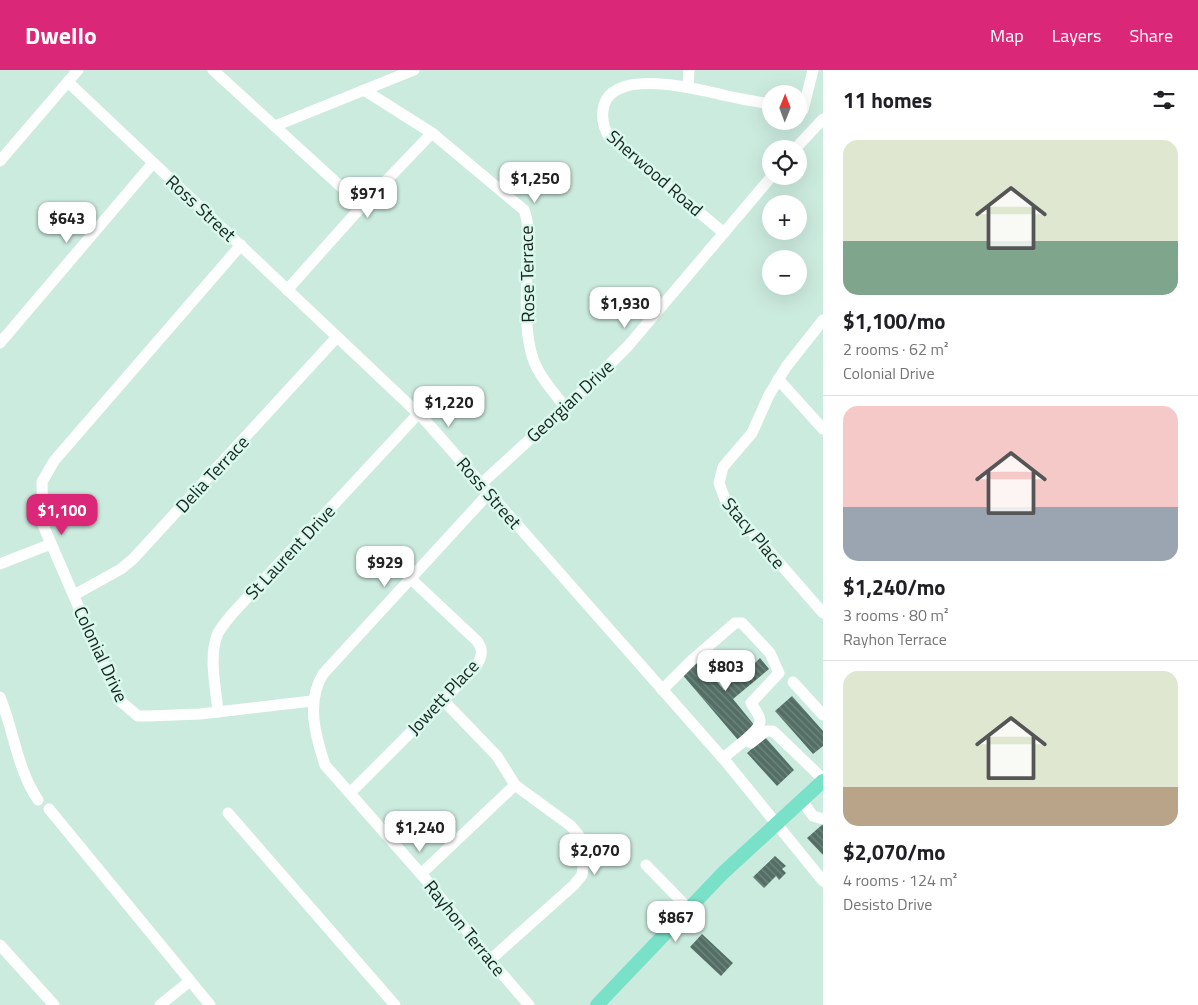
<!DOCTYPE html>
<meta charset="utf-8">
<style>
body{margin:0;font-family:"Titillium Web",sans-serif;background:#f6f6f6;color:#202124;height:100vh;display:flex;flex-direction:column;font-size:19px;white-space:nowrap}
*{box-sizing:border-box;margin:0}
p{font-size:16px;color:#757577}
.icon{flex:none;width:28px;height:28px;fill:none;stroke:currentColor;stroke-width:2;stroke-linecap:round;stroke-linejoin:round}
.map{position:relative;flex:1;overflow:hidden}
.details{display:flex;flex-direction:column;background:#fff;width:375px}
.details>*{flex:none}
.needle{width:32px;rotate:1deg}
.controls{position:absolute;left:762px;top:15px;display:grid;gap:10px}
.controls a{display:grid;place-items:center;width:45px;height:45px;border-radius:50%;background:#fff;box-shadow:0 5px 20px #0002;font-size:25px}
.price{position:absolute;translate:-50% -42px;padding:0 11px;border-radius:10px;background:#fff;color:#222;font-size:16px;line-height:32px;filter:drop-shadow(0 1px 2px #0008)}
.price::after{content:'';position:absolute;left:50%;top:30px;width:15px;height:11px;margin-left:-8px;background:inherit;clip-path:polygon(0 0,100% 0,50% 100%)}
.price.active{background:#db2777;color:#fff}
ul{padding:0;list-style:none}
li{display:grid;align-content:center;gap:10px;height:265px;padding:0 20px}
li+li{border-top:1px solid #e0e0e0}
li span{display:grid;place-items:center;height:155px;border-radius:15px;color:#555}
li>.icon{margin-inline-start:auto}
span .icon{width:90px;height:90px;fill:#fffc;stroke-width:1}
li b{font-size:21px}
h2{display:flex;justify-content:space-between;align-items:center;height:60px;padding:0 20px;font-size:21px}
header{display:flex;align-items:center;gap:30px;box-sizing:border-box;height:70px;padding:0 25px;background:#db2777;color:#fff}
header strong{font-size:24px}
nav{display:flex;gap:28px;margin-inline-start:auto;font-size:18px}
main{display:flex;flex:1;min-height:0}
.map>svg:first-child{display:block}
.building{fill:url(#building-back-hatch)}
.lines{fill:none;stroke-linecap:round;stroke-linejoin:round}
.minor{stroke:#fff;stroke-width:11}
.major{stroke:#79e1c8;stroke-width:14}
.labels{text-anchor:middle;dominant-baseline:central;stroke-width:5;stroke-linejoin:round;paint-order:stroke}
.street-label{font-size:18px;fill:#18231f;stroke:#d9f9ed}
</style>
<header>
<strong>Dwello</strong>
<nav><a>Map</a><a>Layers</a><a>Share</a></nav>
</header>
<main>
<div class="map">
<svg width="823" height="935" viewBox="0 0 823 935">
<defs>
<pattern id="building-back-hatch" width="6" height="6" patternUnits="userSpaceOnUse" patternTransform="scale(1.25)"><rect width="6" height="6" fill="#536f65"/><path d="M-1 5l2 2M0 0l6 6M5-1l2 2" fill="none" stroke="#72867f"/></pattern>
</defs>
<rect width="100%" height="100%" fill="#ccebdf"/>
<g class="building">
<path d="M748,588L753,595L760,588L769,599L733,629L755,656L738,670L681,603L698,589L724,620L728,617L722,610Z"/>
<path d="M792,626L823,661V676L813,684L775,641Z"/>
<path d="M765,667L794,700L777,716L747,683Z"/>
<path d="M823,754V785L807,768Z"/>
<path d="M775,786L786,796L782,799L786,803L779,810L776,806L764,818L753,807Z"/>
<path d="M702,864L733,893L721,906L690,877Z"/>
</g>
<g class="lines">
<g class="minor">
<path d="M213,0L362,136"/>
<path d="M68,12L424,349L727,693L823,811"/>
<path d="M688,17L689,0"/>
<path d="M364,20L432,63L524,140C530,155 528,174 527,190C527,222 522,272 538,300C545,313 556,325 565,337"/>
<path d="M803,40L813,0"/>
<path d="M275,56L414,0"/>
<path d="M795,79L823,49"/>
<path d="M0,91L78,0"/>
<path d="M724,163L610,68C603,58 601,47 604,35C615,0 687,17 715,23C733,28 752,31 771,34"/>
<path d="M241,175L54,391L42,412L43,455L119,630L138,646H149L200,644L312,631"/>
<path d="M287,220L362,136L432,63"/>
<path d="M823,250L786,297L769,325L752,363L723,397L719,413L726,432L823,543"/>
<path d="M0,273L153,93"/>
<path d="M778,309L823,359"/>
<path d="M481,414L586,318L628,276L772,106"/>
<path d="M489,423L323,604C306,632 315,665 325,695L428,812L490,890L529,935"/>
<path d="M0,494L51,474"/>
<path d="M74,525L121,499L133,489L337,267"/>
<path d="M793,612L823,645"/>
<path d="M662,620L691,591L735,553H742L770,583L779,603L751,633C754,638 760,645 760,651C760,661 731,681 723,688"/>
<path d="M0,627C14,661 17,699 38,730"/>
<path d="M443,630L497,686L515,715L571,756L580,767L585,777L582,805L574,815L490,890"/>
<path d="M218,642C216,618 208,586 218,563C222,556 228,549 233,543L418,344"/>
<path d="M751,673L766,661H773L823,709"/>
<path d="M350,723L474,599C481,590 485,581 477,571L411,509"/>
<path d="M802,731L813,746L823,749"/>
<path d="M49,739L210,935"/>
<path d="M228,743L395,935"/>
<path d="M646,795L689,839"/>
<path d="M421,804L515,715"/>
<path d="M0,875L54,935"/>
<path d="M160,935L190,911"/>
</g>
<path class="major" d="M597,935L723,803L823,711"/>
</g>
<g class="labels">
<g class="street-label">
<text transform="translate(655 103) rotate(41)">Sherwood Road</text>
<text transform="translate(201 138) rotate(43)">Ross Street</text>
<text transform="translate(527 204) rotate(-91)">Rose Terrace</text>
<text transform="translate(570 331) rotate(-43)">Georgian Drive</text>
<text transform="translate(212 404) rotate(-47)">Delia Terrace</text>
<text transform="translate(489 423) rotate(49)">Ross Street</text>
<text transform="translate(754 463) rotate(50)">Stacy Place</text>
<text transform="translate(290 482) rotate(-47)">St Laurent Drive</text>
<text transform="translate(101 584) rotate(65)">Colonial Drive</text>
<text transform="translate(443 627) rotate(-47)">Jowett Place</text>
<text transform="translate(465 858) rotate(51)">Rayhon Terrace</text>
</g>
</g>
</svg>
<div class="controls">
<a><svg class="needle" viewBox="-14 -14 28 28"><path d="M0-13l5 13h-10z" fill="#e53935"/><path d="M0 13l5-13h-10z" fill="#757577"/></svg></a>
<a><svg class="icon" aria-label="locate" viewBox="0 0 24 24"><circle cx="12" cy="12" r="6"/><path d="M12 2v4M12 18v4M2 12h4M18 12h4"/></svg></a>
<a>+</a>
<a>−</a>
</div>
<b class="price" style="left:535px;top:134px">$1,250</b>
<b class="price" style="left:368px;top:149px">$971</b>
<b class="price" style="left:67px;top:174px">$643</b>
<b class="price" style="left:625px;top:259px">$1,930</b>
<b class="price" style="left:449px;top:358px">$1,220</b>
<b class="price active" style="left:62px;top:466px">$1,100</b>
<b class="price" style="left:385px;top:518px">$929</b>
<b class="price" style="left:726px;top:622px">$803</b>
<b class="price" style="left:420px;top:783px">$1,240</b>
<b class="price" style="left:595px;top:806px">$2,070</b>
<b class="price" style="left:676px;top:873px">$867</b>
</div>
<section class="details">
<h2>11 homes<svg class="icon" aria-label="filters" viewBox="0 0 24 24"><path d="M4 7h16M4 17h16"/><circle cx="9" cy="7" r="2"/><circle cx="15" cy="17" r="2"/></svg></h2>
<ul>
<li><span style="background:linear-gradient(#dfe7d0 65%,#7fa58c 0)"><svg class="icon" aria-label="home" viewBox="0 0 24 24"><path d="M3 11l9-7 9 7M6 9v11h12V9"/></svg></span><div><b>$1,100/mo</b><p>2 rooms · 62 m²</p><p>Colonial Drive</p></div></li>
<li><span style="background:linear-gradient(#f6c9c9 65%,#9aa5b1 0)"><svg class="icon" aria-label="home" viewBox="0 0 24 24"><path d="M3 11l9-7 9 7M6 9v11h12V9"/></svg></span><div><b>$1,240/mo</b><p>3 rooms · 80 m²</p><p>Rayhon Terrace</p></div></li>
<li><span style="background:linear-gradient(#dfe7d0 75%,#b9a48a 0)"><svg class="icon" aria-label="home" viewBox="0 0 24 24"><path d="M3 11l9-7 9 7M6 9v11h12V9"/></svg></span><div><b>$2,070/mo</b><p>4 rooms · 124 m²</p><p>Desisto Drive</p></div></li>
</ul>
</section>
</main>
